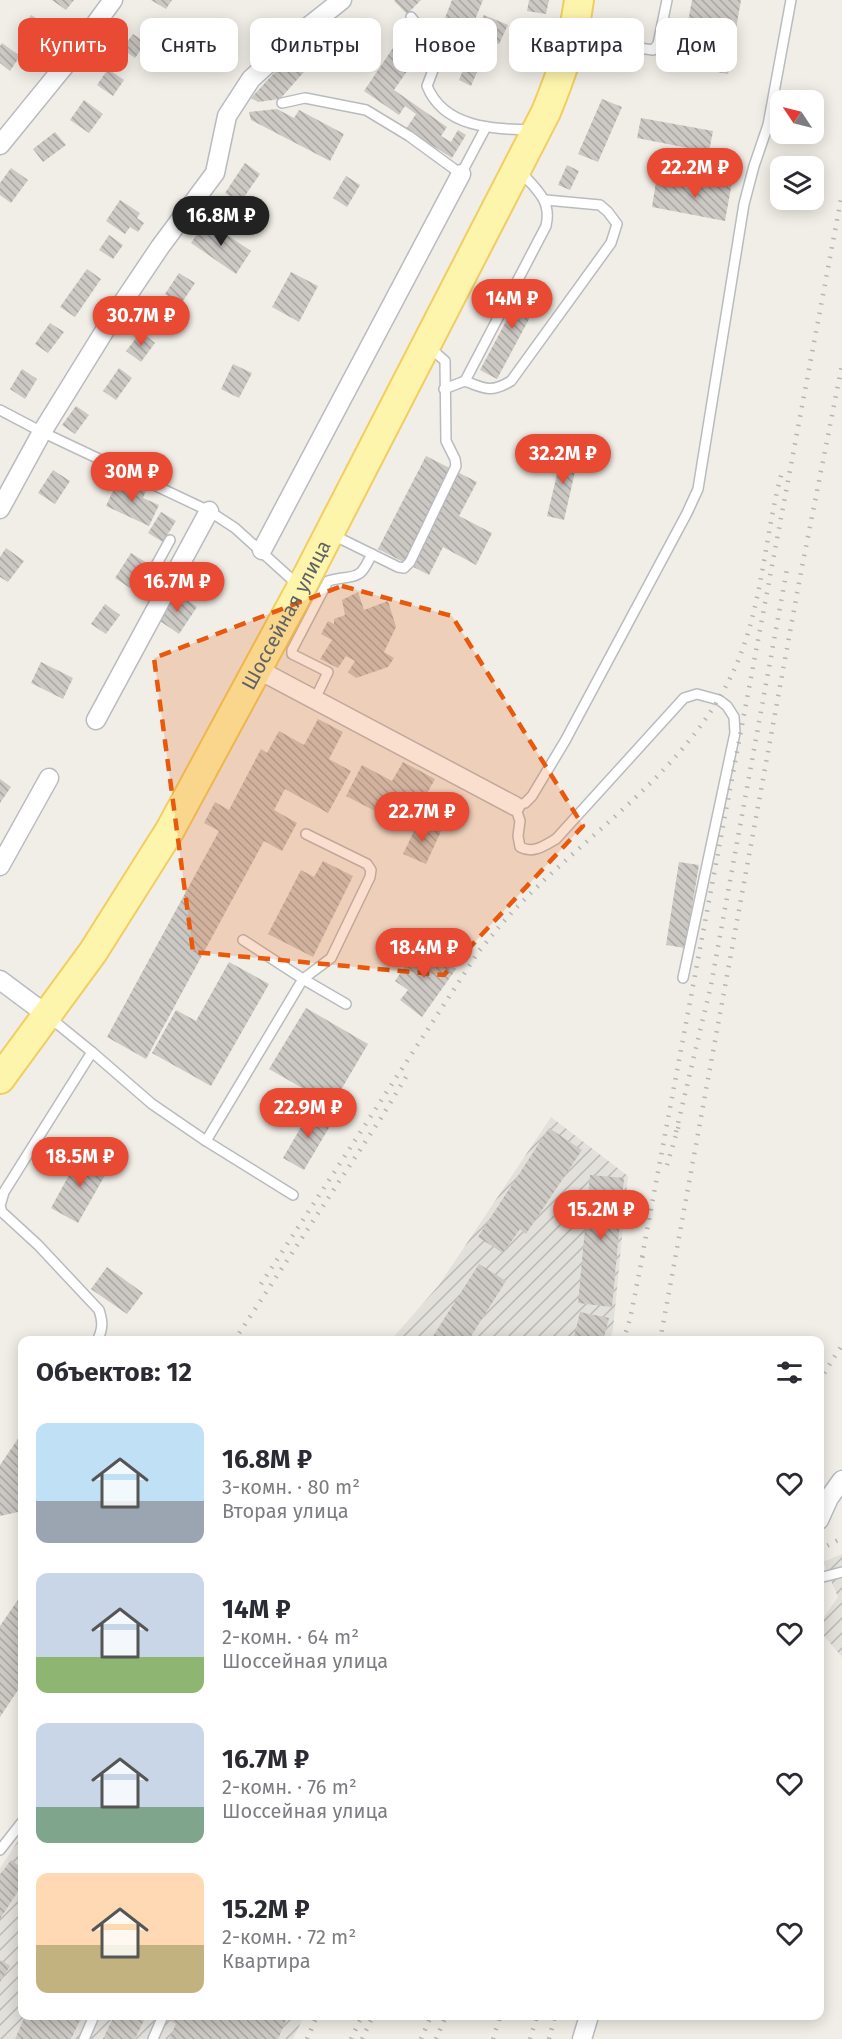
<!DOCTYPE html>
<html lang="ru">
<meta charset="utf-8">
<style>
body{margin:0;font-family:"Fira Sans",sans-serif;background:#f2f2f3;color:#2b2b33;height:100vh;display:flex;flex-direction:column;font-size:22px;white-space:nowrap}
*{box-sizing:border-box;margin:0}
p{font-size:20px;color:#7c7c81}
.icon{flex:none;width:33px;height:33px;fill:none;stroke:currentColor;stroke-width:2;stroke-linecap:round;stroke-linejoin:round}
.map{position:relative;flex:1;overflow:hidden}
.drawer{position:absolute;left:18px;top:1336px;width:806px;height:684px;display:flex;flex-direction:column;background:#fff;border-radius:12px;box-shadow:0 3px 15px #0003}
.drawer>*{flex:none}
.guide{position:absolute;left:18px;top:18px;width:807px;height:54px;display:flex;gap:12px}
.needle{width:39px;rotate:305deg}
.tools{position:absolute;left:770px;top:90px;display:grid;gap:12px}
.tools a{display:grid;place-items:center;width:54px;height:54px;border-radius:12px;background:#fff;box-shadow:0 3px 15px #0003;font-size:30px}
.price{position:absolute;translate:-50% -51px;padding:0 14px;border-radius:21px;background:#e84a34;color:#fff;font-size:20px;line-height:39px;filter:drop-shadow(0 2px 3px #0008)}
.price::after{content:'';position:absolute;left:50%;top:36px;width:18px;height:14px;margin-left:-9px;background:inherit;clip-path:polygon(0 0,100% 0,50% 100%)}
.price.selected{background:#222;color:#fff}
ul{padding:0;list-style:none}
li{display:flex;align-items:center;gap:18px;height:150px;padding:0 18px}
li span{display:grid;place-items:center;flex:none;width:168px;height:120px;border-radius:12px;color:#555}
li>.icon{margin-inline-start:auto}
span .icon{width:72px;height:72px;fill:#fffc;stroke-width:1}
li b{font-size:26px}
h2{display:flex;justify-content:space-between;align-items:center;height:72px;padding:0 18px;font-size:26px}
.chip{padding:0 21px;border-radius:12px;background:#fff;box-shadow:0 3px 15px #0003;font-size:21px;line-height:54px}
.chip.selected{background:#e84a34;color:#fff}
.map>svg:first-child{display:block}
.industrial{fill:url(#industrial-furrows)}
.building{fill:url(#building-back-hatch)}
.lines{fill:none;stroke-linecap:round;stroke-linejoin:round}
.service-casing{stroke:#b9bbc0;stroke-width:12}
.minor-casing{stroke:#b9bbc0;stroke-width:21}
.primary-casing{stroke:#f1ce5f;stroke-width:32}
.service{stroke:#fff;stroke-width:9}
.minor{stroke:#fff;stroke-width:18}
.primary{stroke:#fef5ad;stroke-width:28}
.rail{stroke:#b5b5b7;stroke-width:4.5;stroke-dasharray:1.5 8;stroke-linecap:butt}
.marked{fill:#e8590c;fill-opacity:0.2;stroke:#e8590c;stroke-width:4.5;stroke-dasharray:12 8;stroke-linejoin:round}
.labels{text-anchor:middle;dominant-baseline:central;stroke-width:4.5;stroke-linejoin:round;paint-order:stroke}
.street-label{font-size:20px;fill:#5e6167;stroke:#fff}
</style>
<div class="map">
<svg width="842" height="2039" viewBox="0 0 842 2039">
<defs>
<pattern id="industrial-furrows" width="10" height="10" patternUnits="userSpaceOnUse" patternTransform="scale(1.5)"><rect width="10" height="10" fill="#e2e0db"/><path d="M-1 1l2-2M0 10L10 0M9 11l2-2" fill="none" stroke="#bab9b5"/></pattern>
<pattern id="building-back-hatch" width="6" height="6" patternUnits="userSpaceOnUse" patternTransform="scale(1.5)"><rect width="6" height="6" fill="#ccc8c4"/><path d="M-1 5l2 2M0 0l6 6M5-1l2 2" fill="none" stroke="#a9a6a3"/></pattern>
</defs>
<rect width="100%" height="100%" fill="#f0eee6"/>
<g class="industrial">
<path d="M551,1117L628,1176L613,1329L610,1341H390L439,1285Z"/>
<path d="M842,1554V1657L819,1630V1624L838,1597L823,1562Z"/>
<path d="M22,1835V2016H304L293,2039H0V1868Z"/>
</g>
<g class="building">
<path d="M52,0H74L66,10Z"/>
<path d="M151,0H172L166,9Z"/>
<path d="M395,0H421L407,14L394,1Z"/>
<path d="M452,0H483L469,34L443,23Z"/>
<path d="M529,0H549L546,14L527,11Z"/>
<path d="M692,0H741L728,74L680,65Z"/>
<path d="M31,15L46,25L33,44L19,34Z"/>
<path d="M484,15L508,25L499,44L475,34Z"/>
<path d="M133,34L146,43L135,58L122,49Z"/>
<path d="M401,36L422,50L394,90L447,127L441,136L451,142L458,130L466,135L452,158L406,129L416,114L405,106L399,115L364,91Z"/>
<path d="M304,41L314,48L311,64L280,99L258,102L251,98Z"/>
<path d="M2,43L20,56L10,71L0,63V46Z"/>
<path d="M468,58L481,63L471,86L459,80Z"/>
<path d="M108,69L124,80L113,96L97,85Z"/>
<path d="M602,99L622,107L598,162L578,154Z"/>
<path d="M84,100L103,114L89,133L70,120Z"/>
<path d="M277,109L294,118L299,110L344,134L330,161L251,120L249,112Z"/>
<path d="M641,118L713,131L709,152L637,138Z"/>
<path d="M55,132L66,145L43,162L33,149Z"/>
<path d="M245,163L260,174L240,203L225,193Z"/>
<path d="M567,165L579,171L570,190L558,185Z"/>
<path d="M11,168L28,180L11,203L0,195V183Z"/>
<path d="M346,176L360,185L347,207L333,198Z"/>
<path d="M703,176L732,182L725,221L652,207L656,182L700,190Z"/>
<path d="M120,200L140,213L137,218L144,223L138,232L130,227L125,234L106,221Z"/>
<path d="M206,221L251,251L236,274L191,243Z"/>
<path d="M109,235L123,245L113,259L99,250Z"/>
<path d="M87,269L101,279L75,317L60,307Z"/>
<path d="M291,272L318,286L299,322L272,307Z"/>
<path d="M179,273L195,283L181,304L165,294Z"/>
<path d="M528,280L545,289L497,379L480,370Z"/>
<path d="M50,323L64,332L48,353L35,344Z"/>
<path d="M141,332L155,343L141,362L126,351Z"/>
<path d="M233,364L252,373L239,398L221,389Z"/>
<path d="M119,368L132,378L116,400L103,391Z"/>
<path d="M22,369L37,379L25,399L10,389Z"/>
<path d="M76,406L89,415L75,434L62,425Z"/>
<path d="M563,450L579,454L564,520L547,516Z"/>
<path d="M426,456L477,482L459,516L492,533L476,565L443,547L429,575L378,549Z"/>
<path d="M53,470L70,481L55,504L38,493Z"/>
<path d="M119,478L146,491L143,498L159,505L149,526L106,506Z"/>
<path d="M161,512L176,521L163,542L148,533Z"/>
<path d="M6,548L24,561L8,582L0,577V557Z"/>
<path d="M131,553L147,563L130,588L115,578Z"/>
<path d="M176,592L197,607L179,634L157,619Z"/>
<path d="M358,592L364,610L388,601L396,627L384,652L394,658L388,667L356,678L348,672L355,661L346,656L338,668L320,659L332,640L321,634L328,621L334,624V619L345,615L342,600Z"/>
<path d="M105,604L120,615L106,634L91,624Z"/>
<path d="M41,662L73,678L63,699L31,683Z"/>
<path d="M318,719L343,732L329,759L351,771L328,813L285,789L274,810L297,823L282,851L264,841L146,1059L107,1037L219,831L204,823L215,802L229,810L261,749L267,753L279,731L304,745Z"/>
<path d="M403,762L435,779L408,828L346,796L362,765L392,781Z"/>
<path d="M0,779L11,787L0,803Z"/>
<path d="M419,821L441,831L426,864L403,854Z"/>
<path d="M323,861L353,876L313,957L268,934L301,870L314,877Z"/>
<path d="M679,862L699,865L685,948L666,945Z"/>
<path d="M420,944L456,969L422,1017L400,1000L408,990L395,981Z"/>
<path d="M229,962L269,984L211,1086L152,1053L176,1010L196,1021Z"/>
<path d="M306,1008L368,1044L332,1105L269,1069Z"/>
<path d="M312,1108L333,1121L304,1170L283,1158Z"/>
<path d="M549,1128L582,1150L526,1234L520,1229L503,1253L478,1237Z"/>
<path d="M81,1153L109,1168L78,1223L51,1208Z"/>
<path d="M590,1175L624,1178L612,1307L578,1303Z"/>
<path d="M479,1264L506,1281L468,1341H430Z"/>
<path d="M107,1267L143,1293L127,1314L91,1289Z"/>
<path d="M580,1312L609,1318L603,1341H573Z"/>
<path d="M22,1433V1506L18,1512L0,1516V1465Z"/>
<path d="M22,1594V1684L0,1717V1626Z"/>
<path d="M11,1860L22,1868V1885L0,1919V1875Z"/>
<path d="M1,1960L10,1966L0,1982V1962Z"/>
<path d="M25,2016H82L71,2039H15Z"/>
<path d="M114,2016H146L135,2039H103Z"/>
<path d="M167,2016H288L278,2039H169L176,2024L166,2019Z"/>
</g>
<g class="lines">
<g class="service-casing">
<g id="service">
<path d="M411,17L437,49L438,57L427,86C444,128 493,129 532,130"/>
<path d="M578,24L639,48L653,50L658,44L667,0"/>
<path d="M282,103L305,98L366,110L409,136L461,174L486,127"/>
<path d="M465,381L546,226C552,200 536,189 519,170"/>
<path d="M444,389L465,381C485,389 491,393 511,381L611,243L617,224L608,212L600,205L546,200"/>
<path d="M0,410L42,432L209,511L235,528L298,585"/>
<path d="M331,534L398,567L404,568L410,562L456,466L455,459L446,441L445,361L428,346"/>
<path d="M166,591L149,582L148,580L170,540"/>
<path d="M315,699L328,672L292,654V650L328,581C333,579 337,579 343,578C363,576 363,571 372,554"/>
<path d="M243,940L303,979L346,1004"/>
<path d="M683,978L735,733L734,717L727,706L719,700L697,694L684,698L556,839C544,846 533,854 520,847L518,836L520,821L515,806L525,803L532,796L565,741L687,513L698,489L744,204L754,166L768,125L791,0"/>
<path d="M49,1017L92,1052L4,1192L0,1206L2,1212L38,1245L99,1310C103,1322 103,1329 97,1341"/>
<path d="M92,1052L152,1104L206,1141L293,1195"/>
<path d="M206,1141L303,979L331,958L370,877L371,870L367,864L306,834"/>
<path d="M819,1578L842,1572"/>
<path d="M0,1850L22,1822"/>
<path d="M84,2039L94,2016"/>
<path d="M153,2039L163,2016"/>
</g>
</g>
<g class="minor-casing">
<g id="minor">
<path d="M0,145L66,64L113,0"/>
<path d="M0,509L42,432L115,314L160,247L215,173L227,116L251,79L309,26L342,0"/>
<path d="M262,550L461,174"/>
<path d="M257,669L515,806"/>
<path d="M96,720L209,511"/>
<path d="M0,866L49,778"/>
<path d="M0,980L47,1015"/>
<path d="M819,1520L829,1498L842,1480"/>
<path d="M582,2039L589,2016"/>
</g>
</g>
<g class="primary-casing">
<g id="primary">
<path id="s1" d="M0,1079L93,952L170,830L301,588L546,112C561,75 574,39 579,0"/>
</g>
</g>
<use href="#service" class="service"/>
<use href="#minor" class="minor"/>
<use href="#primary" class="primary"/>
<g class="rail">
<path d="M676,1132L711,985L787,569"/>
<path d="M667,1165L679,1125"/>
<path d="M642,1257L841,199"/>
<path d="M261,1284L479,951C493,934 506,918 521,903C595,827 688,769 734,670C763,607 764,537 782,472"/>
<path d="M234,1341L381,1118L406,1077"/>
<path d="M623,1341L630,1319L644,1249"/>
<path d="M660,1341L801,572L842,365"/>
<path d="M819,1381L842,1345"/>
<path d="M819,1550L842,1538"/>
<path d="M307,2039L317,2016"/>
<path d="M351,2039L362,2016"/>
<path d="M362,2039L373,2016"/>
<path d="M421,2039L431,2016"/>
<path d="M436,2039L446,2016"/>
<path d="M493,2039L500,2016"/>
<path d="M530,2039L537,2016"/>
<path d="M549,2039L555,2016"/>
</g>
</g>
<path class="marked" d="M342,586L452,616L583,826L444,975L193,952L154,658Z"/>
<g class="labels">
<g class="street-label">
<text stroke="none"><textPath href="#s1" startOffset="546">Шоссейная улица</textPath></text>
</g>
</g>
</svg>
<div class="tools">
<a><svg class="needle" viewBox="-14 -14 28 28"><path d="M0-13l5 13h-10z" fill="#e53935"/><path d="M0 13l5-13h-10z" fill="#7c7c81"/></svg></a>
<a><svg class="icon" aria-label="layers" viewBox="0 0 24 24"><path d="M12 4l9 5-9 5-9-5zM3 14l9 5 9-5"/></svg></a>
</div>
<b class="price" style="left:695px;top:199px">22.2M ₽</b>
<b class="price selected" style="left:221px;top:247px">16.8M ₽</b>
<b class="price" style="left:512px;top:330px">14M ₽</b>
<b class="price" style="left:141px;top:347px">30.7M ₽</b>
<b class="price" style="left:563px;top:485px">32.2M ₽</b>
<b class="price" style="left:132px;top:503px">30M ₽</b>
<b class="price" style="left:177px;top:613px">16.7M ₽</b>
<b class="price" style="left:422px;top:843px">22.7M ₽</b>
<b class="price" style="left:424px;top:979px">18.4M ₽</b>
<b class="price" style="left:308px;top:1139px">22.9M ₽</b>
<b class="price" style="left:80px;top:1188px">18.5M ₽</b>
<b class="price" style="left:601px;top:1241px">15.2M ₽</b>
<div class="guide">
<a class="chip selected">Купить</a>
<a class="chip">Снять</a>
<a class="chip">Фильтры</a>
<a class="chip">Новое</a>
<a class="chip">Квартира</a>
<a class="chip">Дом</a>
</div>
<section class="drawer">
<h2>Объектов: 12<svg class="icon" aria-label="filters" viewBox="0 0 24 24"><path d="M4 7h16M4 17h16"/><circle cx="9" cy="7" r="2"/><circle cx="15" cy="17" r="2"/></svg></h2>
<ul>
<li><span style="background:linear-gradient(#bfe0f5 65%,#9aa5b1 0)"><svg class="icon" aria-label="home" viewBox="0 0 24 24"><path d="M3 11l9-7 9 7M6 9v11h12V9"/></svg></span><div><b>16.8M ₽</b><p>3-комн. · 80 m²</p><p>Вторая улица</p></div><svg class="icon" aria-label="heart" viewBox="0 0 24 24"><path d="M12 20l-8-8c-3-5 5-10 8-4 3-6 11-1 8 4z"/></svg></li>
<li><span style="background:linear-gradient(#c9d6e8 70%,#8fb573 0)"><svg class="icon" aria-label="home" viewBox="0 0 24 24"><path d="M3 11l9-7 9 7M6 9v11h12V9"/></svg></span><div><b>14M ₽</b><p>2-комн. · 64 m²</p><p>Шоссейная улица</p></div><svg class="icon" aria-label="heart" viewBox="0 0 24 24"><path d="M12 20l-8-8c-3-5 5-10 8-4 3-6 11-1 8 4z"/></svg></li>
<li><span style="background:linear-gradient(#c9d6e8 70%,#7fa58c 0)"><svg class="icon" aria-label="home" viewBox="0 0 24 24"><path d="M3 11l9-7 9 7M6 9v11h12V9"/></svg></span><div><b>16.7M ₽</b><p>2-комн. · 76 m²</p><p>Шоссейная улица</p></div><svg class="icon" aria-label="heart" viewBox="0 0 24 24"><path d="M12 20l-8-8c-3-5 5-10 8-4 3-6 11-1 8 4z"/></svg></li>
<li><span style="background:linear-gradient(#ffd9b3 60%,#c2b280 0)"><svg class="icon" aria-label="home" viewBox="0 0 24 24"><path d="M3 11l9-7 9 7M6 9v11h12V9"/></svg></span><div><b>15.2M ₽</b><p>2-комн. · 72 m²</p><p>Квартира</p></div><svg class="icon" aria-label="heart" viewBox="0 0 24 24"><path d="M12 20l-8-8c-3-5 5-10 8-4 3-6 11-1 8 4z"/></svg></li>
</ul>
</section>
</div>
